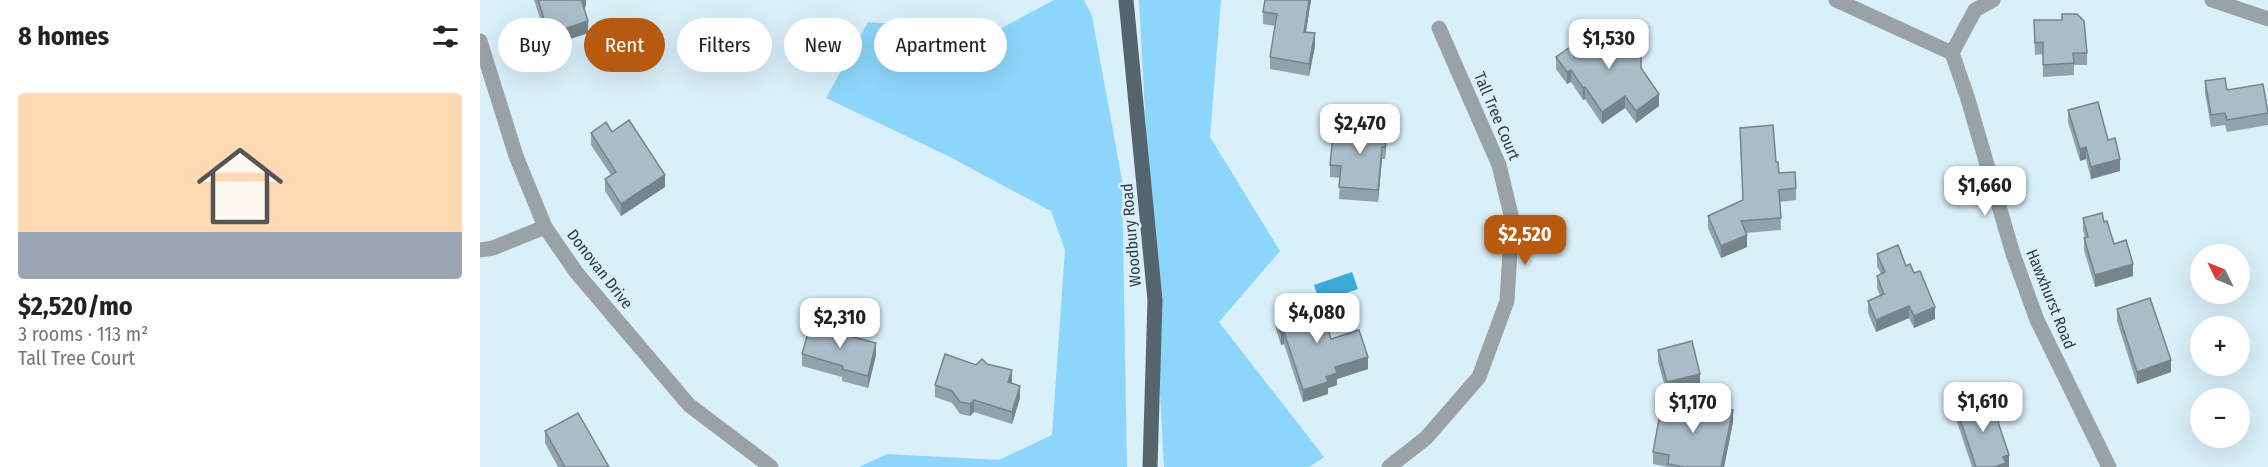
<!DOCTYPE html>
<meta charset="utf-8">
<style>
body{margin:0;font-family:"Fira Sans Condensed",sans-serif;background:#f6f6f6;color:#222;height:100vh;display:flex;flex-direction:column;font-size:22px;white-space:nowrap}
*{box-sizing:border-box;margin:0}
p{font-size:20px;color:#767676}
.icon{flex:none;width:33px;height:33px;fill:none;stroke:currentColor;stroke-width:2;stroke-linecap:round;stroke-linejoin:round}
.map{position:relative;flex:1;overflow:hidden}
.side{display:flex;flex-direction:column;background:#fff;width:480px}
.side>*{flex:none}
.hud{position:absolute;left:18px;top:18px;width:570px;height:54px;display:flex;gap:12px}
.needle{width:39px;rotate:313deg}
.buttons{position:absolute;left:1710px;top:244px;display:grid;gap:12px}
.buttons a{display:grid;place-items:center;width:60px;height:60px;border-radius:50%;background:#fff;box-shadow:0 6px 24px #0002;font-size:30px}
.price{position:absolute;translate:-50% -51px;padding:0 14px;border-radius:12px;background:#fff;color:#222;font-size:20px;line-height:39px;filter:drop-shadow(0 2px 3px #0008)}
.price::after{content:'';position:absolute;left:50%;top:36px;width:18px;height:14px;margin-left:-9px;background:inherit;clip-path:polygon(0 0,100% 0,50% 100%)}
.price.selected{background:#b7590e;color:#fff}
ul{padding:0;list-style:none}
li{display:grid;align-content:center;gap:12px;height:318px;padding:0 18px}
li span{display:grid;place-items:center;height:186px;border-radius:6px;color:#555}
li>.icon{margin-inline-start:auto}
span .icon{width:108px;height:108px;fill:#fffc;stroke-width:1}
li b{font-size:26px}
h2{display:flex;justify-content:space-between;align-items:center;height:72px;padding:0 18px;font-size:26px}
.chip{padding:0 21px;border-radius:27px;background:#fff;box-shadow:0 6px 24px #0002;font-size:21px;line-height:54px}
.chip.selected{background:#b7590e;color:#fff}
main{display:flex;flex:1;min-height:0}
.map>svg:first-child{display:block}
.green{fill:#8cd6fb}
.water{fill:#3caad9}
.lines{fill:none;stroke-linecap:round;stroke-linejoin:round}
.minor{stroke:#99a2a6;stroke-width:15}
.major{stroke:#55656e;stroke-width:15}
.wall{fill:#90a3ac}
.shaded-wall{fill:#76848c}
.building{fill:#a8bdc8;stroke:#76848c;stroke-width:1.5}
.labels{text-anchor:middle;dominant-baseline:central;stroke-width:5;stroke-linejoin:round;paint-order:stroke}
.street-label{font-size:16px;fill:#323b3f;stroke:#d9effa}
</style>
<main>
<section class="side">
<h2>8 homes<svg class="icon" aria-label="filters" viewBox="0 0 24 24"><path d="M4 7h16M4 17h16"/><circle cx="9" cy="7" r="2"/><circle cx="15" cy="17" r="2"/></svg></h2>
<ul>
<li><span style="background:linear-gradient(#ffd9b3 75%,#9aa5b1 0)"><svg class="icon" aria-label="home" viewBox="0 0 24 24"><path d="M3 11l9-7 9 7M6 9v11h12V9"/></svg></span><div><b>$2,520/mo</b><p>3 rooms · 113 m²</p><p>Tall Tree Court</p></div></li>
</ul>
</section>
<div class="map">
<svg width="1788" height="467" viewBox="0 0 1788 467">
<rect width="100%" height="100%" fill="#d9effa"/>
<g class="green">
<path d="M574,0H604L612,16L642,180L647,467H379L407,454L519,460L572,435L585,250L571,211L468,156L346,98L388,22L512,33Z"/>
<path d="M659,0H741L730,137L800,251L739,322L844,457L829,467H684Z"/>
</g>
<path class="water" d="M872,272L878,289L840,302L834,285Z"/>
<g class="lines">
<g class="minor">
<path d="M1356,0L1472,53L1487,96L1533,254L1557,320L1629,467"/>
<path d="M1732,0L1788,19"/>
<path d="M0,41L36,156L65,227L96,272L209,405L291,467"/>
<path d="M1472,53L1495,10L1513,0"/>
<path d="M0,250L13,248L65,227"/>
<path d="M909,467L946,438L999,377L1027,301L1032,219L1019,165L959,28"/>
</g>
<path class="major" d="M646,0L675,300L670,467"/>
</g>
<g class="wall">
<path d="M54,0H106V5L104,9L108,33L69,46Z"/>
<path d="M831,0L826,32L835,46L829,76L790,69V57L795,26L783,24V12Z"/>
<path d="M1554,20L1607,53V65H1594V75L1563,77V54L1555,55Z"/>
<path d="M1127,35L1150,54L1161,68L1179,106L1156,123L1145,108L1122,124L1105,99L1103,100L1091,82L1087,84L1076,69V57Z"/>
<path d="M1725,81L1747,90L1788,110V125L1747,132L1745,125L1731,127L1725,93Z"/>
<path d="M1588,110L1628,140L1640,171L1611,179L1606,159L1600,161L1588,122Z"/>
<path d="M1260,128L1296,162L1299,173L1316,188V200L1300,202L1301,230L1266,233L1267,247L1241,258L1228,228V216L1263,201Z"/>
<path d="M132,132L185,187L141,216L125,191V179L131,175L111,145V133Z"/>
<path d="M907,134L905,159H902L898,202L859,199L860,178L850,177V165L863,135Z"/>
<path d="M1603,218L1624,222L1634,244L1653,276L1615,287L1604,250V238H1605L1603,230Z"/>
<path d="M1397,254L1426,266L1455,319L1434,328L1429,318L1396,332L1388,313V301L1400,296L1397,288V276L1401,274L1397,266Z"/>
<path d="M1637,309L1691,372L1657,384L1637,321Z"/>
<path d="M798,313L851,339L888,369L857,379V385L848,388V394L823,402L804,344L801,345L796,329V317H798Z"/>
<path d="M340,329L359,333L396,355L388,388L362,381V377L322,366V354Z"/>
<path d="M1178,350L1220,386L1187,394L1178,362Z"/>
<path d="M507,364L532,382L531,383L540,398L532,424L494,412L490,416L480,414L472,403L455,397V385L496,365Z"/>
<path d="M1191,397L1253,422L1244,467H1188L1173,464V452L1191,406Z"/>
<path d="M1476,407L1529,467H1492L1476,419Z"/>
<path d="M65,431L129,467H78L65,443Z"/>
</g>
<g class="shaded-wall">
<path d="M103,0H106V5L102,14Z"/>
<path d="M829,0H831L824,44V32Z"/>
<path d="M108,21V33L69,46V34Z"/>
<path d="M835,33V46L829,76V64Z"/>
<path d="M1091,70V82L1087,84V72Z"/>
<path d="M1105,87V99L1103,100V88Z"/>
<path d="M1179,94V106L1156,123V111Z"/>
<path d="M1145,96V108L1122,124V112Z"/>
<path d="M907,122V134L905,159V147Z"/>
<path d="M902,147V159L898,202V190Z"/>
<path d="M1606,147V159L1600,161V149Z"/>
<path d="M1640,159V171L1611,179V167Z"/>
<path d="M185,175V187L141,216V204Z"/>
<path d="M1267,235V247L1241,258V246Z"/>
<path d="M1653,264V276L1615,287V275Z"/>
<path d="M1429,306V318L1396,332V320Z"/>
<path d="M1455,307V319L1434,328V316Z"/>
<path d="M804,332V344L801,345V333Z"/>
<path d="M396,343V355L388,388V376Z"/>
<path d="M888,357V369L857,379V385L848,388V394L823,402V390L846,377L855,367Z"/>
<path d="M1691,360V372L1657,384V372Z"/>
<path d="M532,370V382L528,394V382Z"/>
<path d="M1220,374V386L1187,394V382Z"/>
<path d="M540,386V398L532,424V412Z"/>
<path d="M494,400V412L490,416V404Z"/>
<path d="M1253,410V422L1244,467H1241Z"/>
<path d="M1529,455V467H1514L1523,457Z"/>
</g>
<g class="building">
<path d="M58,0H103L102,2L108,21L69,34Z"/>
<path d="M785,0H829L824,32L835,33L829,64L790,57L797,14L783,12Z"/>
<path d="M1582,14H1597L1604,21L1607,53H1593L1594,63L1563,65V42L1555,43L1554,20H1582Z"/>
<path d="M1121,26L1127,35L1150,39L1149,54L1161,55V68L1179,94L1156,111L1145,96L1122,112L1105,87L1103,88L1091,70L1087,72L1076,57Z"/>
<path d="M1745,78L1747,90L1783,84L1788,113L1747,120L1745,113L1731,115L1725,81Z"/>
<path d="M1618,102L1628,140L1635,138L1640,159L1611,167L1606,147L1600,149L1588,110Z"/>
<path d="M877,119L907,122L905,147H902L898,190L859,187L861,166L850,165L853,134L863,135L864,130L876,131Z"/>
<path d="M149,120L185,175L141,204L125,179L136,172L111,133L126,122L132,132Z"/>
<path d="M1293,125L1296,162H1298L1299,173L1315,172L1316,188L1299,190L1301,218L1261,221L1267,235L1241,246L1228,216L1263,200L1260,128Z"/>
<path d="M1622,213L1624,222L1627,221L1634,244L1646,240L1653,264L1615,275L1604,238L1608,237L1603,218Z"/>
<path d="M1418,245L1426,266L1430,264L1434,273L1440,271L1455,307L1434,316L1429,306L1396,320L1388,301L1404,294L1397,276L1405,272L1397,254Z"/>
<path d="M1670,298L1691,360L1657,372L1637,309Z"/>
<path d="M838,299L851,339L879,330L888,357L855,367L857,373L846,377L848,382L823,390L804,332L801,333L796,317L799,316L798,313Z"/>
<path d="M341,324L359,329L358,333L396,343L388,376L362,369L363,366L322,354L330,326L340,329Z"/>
<path d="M1212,341L1220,374L1187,382L1178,350Z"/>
<path d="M465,354L496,365L502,359L507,364L532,370L528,382L540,386L532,412L494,400L490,404L480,402L472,391L455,385Z"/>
<path d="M1509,395L1529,455L1523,457L1526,463L1514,467H1496L1476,407Z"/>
<path d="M1191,397L1253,410L1241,467H1204L1188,464L1189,455L1173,452L1182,403L1194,406Z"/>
<path d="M98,413L129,467H85L65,431Z"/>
</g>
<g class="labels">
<g class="street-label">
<text transform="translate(1017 116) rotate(67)">Tall Tree Court</text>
<text transform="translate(651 235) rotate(-95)">Woodbury Road</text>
<text transform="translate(120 269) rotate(52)">Donovan Drive</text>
<text transform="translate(1571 299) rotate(68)">Hawxhurst Road</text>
</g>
</g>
</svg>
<div class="buttons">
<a><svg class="needle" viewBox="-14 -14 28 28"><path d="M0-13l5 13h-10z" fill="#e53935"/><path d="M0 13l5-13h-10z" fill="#767676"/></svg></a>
<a>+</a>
<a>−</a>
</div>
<b class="price" style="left:1129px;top:70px">$1,530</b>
<b class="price" style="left:880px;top:155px">$2,470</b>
<b class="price" style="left:1505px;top:217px">$1,660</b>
<b class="price selected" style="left:1045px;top:266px">$2,520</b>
<b class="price" style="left:837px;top:344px">$4,080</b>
<b class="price" style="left:360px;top:349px">$2,310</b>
<b class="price" style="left:1503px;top:433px">$1,610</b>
<b class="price" style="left:1213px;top:434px">$1,170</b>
<div class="hud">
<a class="chip">Buy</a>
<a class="chip selected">Rent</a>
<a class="chip">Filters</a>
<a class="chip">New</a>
<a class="chip">Apartment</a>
</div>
</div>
</main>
